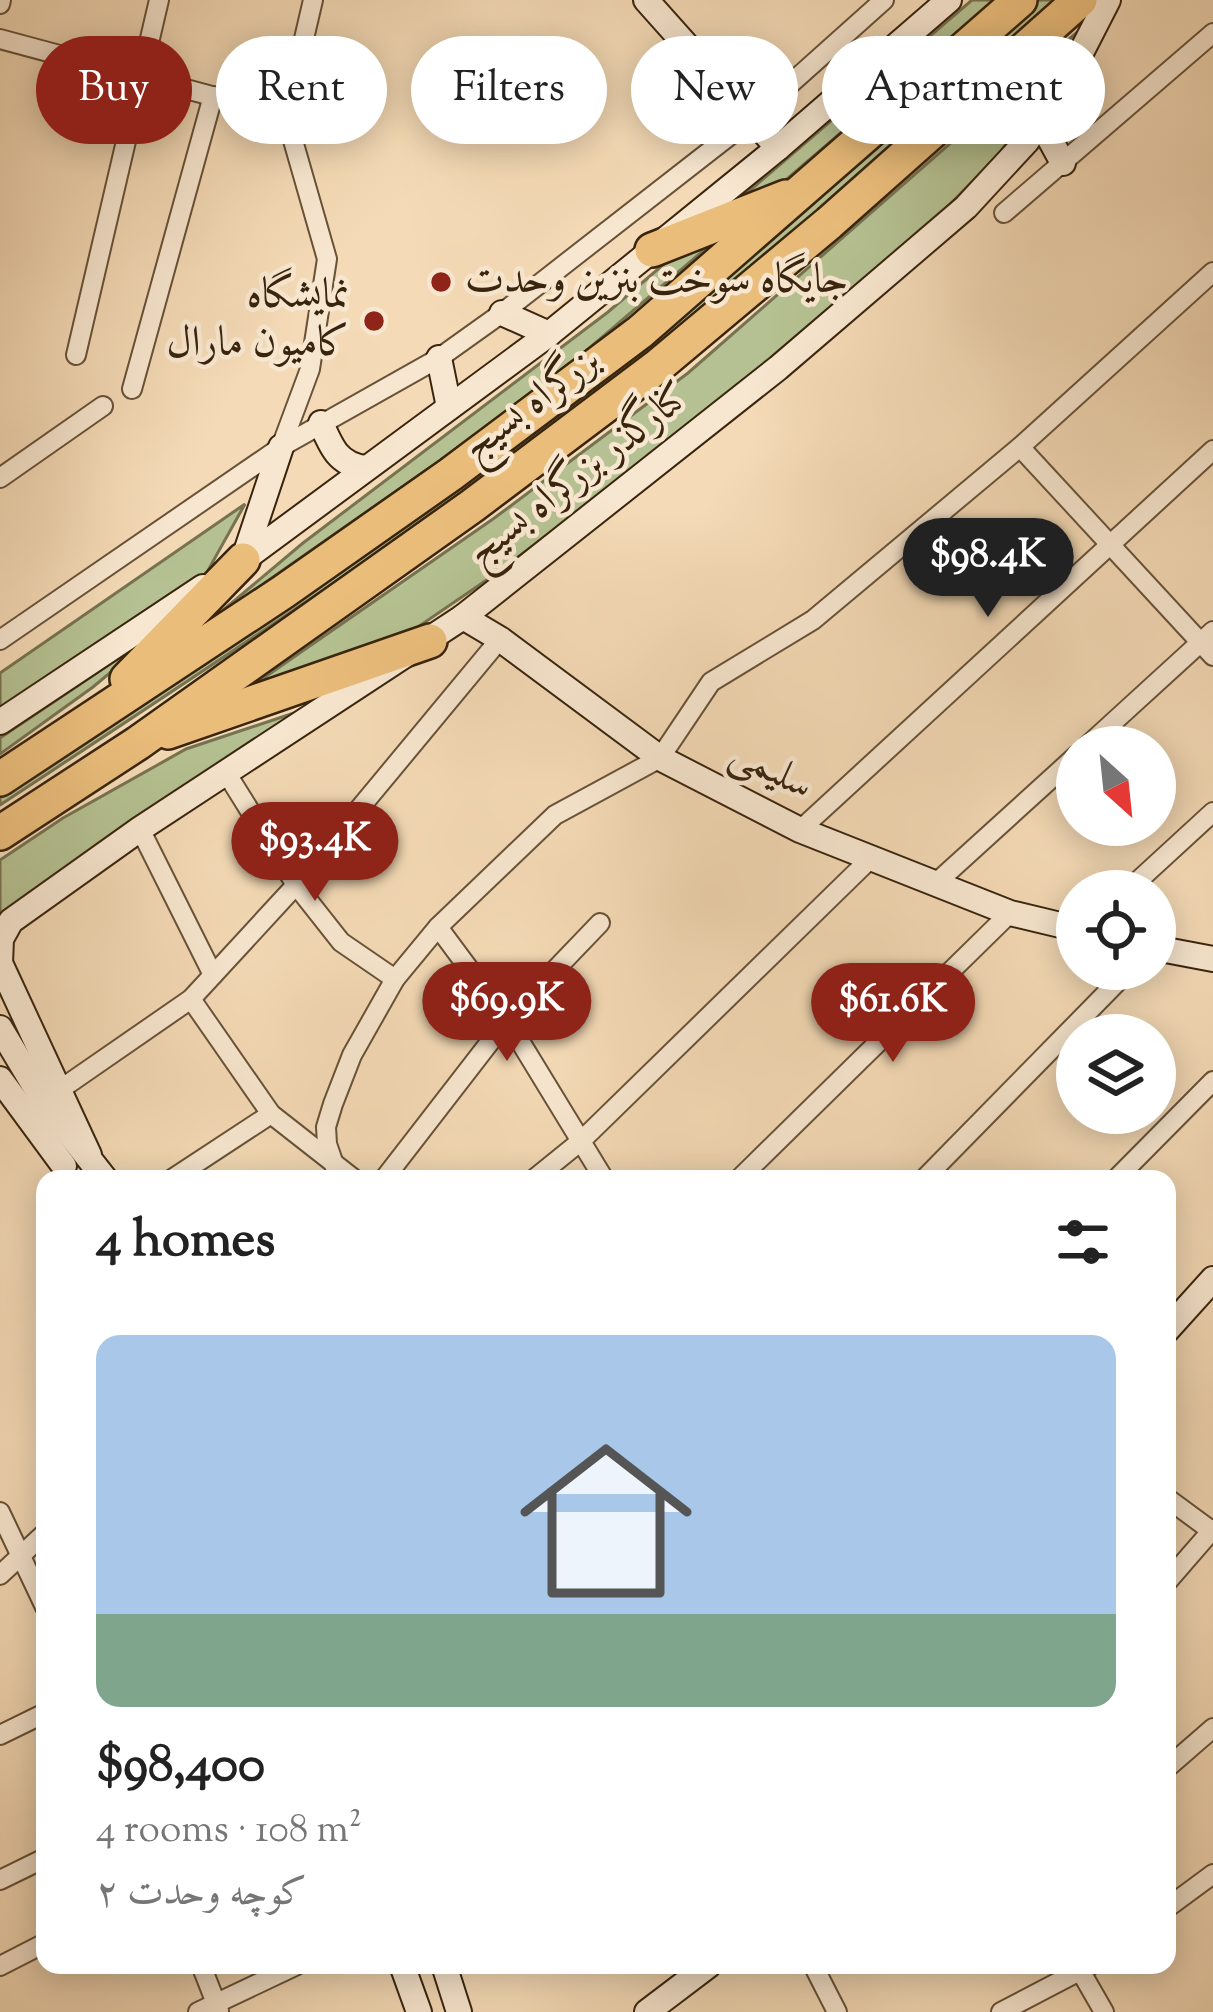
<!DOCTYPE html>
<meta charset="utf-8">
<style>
body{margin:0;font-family:"Sorts Mill Goudy",Amiri,serif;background:#f6f6f6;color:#222;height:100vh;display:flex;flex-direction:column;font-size:45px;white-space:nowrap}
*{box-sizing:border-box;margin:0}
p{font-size:39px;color:#767676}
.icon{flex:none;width:66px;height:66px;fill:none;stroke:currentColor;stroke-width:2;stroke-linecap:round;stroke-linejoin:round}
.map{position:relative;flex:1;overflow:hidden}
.sheet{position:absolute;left:36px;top:1170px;width:1140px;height:804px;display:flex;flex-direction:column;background:#fff;border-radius:24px;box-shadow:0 6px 30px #0003}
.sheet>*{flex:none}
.banner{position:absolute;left:36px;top:36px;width:1143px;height:108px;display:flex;gap:24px}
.needle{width:78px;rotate:153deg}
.tools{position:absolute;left:1056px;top:726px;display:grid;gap:24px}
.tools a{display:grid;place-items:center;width:120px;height:120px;border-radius:50%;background:#fff;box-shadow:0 6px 30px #0003;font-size:60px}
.price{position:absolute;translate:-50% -102px;padding:0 27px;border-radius:42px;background:#8f2418;color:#fff;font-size:39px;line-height:78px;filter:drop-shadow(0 3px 6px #0008)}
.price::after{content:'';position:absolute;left:50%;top:72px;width:36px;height:27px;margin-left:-18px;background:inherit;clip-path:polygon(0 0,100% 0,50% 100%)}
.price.active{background:#222;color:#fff}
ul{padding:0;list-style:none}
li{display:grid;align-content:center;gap:24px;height:636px;padding:0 60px}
li span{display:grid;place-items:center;height:372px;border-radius:24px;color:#555}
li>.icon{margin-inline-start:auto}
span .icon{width:216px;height:216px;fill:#fffc;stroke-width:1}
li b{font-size:51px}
h2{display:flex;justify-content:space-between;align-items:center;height:144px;padding:0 60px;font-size:51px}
.chip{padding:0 42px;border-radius:54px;background:#fff;box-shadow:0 6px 30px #0003;font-size:42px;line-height:108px}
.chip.active{background:#8f2418;color:#fff}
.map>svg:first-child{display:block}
.green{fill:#b5c192;stroke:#777250;stroke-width:3}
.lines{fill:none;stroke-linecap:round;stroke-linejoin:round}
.street-casing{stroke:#685238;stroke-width:22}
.secondary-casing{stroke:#39240e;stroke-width:28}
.highway-casing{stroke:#39240e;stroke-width:38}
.street{stroke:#f8e7d0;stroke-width:18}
.secondary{stroke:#f8e7d0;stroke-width:24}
.highway{stroke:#eabd7b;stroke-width:33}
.poi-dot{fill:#8f2418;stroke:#f8e7d0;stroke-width:4.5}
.labels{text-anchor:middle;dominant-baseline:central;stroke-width:9;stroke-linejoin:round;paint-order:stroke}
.poi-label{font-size:42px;fill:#39240e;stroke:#f8e7d0;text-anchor:start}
.street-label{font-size:42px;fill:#39240e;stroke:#f8e7d0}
</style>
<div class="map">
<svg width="1213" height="2012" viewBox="0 0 1213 2012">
<rect width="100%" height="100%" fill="#f4dab6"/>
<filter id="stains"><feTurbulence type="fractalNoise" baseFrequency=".00167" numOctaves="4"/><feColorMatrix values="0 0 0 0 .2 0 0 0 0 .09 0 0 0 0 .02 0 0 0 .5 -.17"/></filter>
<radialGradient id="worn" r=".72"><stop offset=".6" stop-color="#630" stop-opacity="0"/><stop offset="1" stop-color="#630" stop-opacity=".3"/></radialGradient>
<g class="green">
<path d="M972,0H996L579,357L458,448L210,621L303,543L608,312Z"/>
<path d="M1039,0H1054C934,106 818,219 693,320C473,496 235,650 0,805V795L645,347Z"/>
<path d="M1082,28L1044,92L999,154L923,232L815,326L637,469L491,577L396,642L242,693L493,519L688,373Z"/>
<path d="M245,504L206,574L0,712V673Z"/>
<path d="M165,627L93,687L0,754V738Z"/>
<path d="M300,711L3,912L0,917V860L63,818L186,749Z"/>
</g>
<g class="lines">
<g class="street-casing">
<g id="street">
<path d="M0,4L1,0"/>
<path d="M0,39L286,116"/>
<path d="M1004,213L1213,33"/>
<path d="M76,355L159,0"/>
<path d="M132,389L213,96"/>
<path d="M281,447L439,358L502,313L751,119L884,0"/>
<path d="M1020,447L1213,656"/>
<path d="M0,478L103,406"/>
<path d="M0,640L281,447L310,369L327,259L286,116L313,0"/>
<path d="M1086,747L1213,631"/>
<path d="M227,774L296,885L341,942L395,979"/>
<path d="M140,829L213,975"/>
<path d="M800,830L1213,450"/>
<path d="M935,884L1077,755"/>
<path d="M1127,891L1213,812"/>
<path d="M438,927L507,1020L604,1179"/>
<path d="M191,999L271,1114L354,1179"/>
<path d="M58,1091L191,999L296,885L500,639"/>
<path d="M172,1179L271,1114"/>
<path d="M339,1179L327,1144L326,1127L333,1104L352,1055L395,979L438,927L555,815L660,758L711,682L813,620L1020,447L1213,272"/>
<path d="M384,1179L507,1020L600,923"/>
<path d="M534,1179L581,1141L870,859"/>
<path d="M739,1179L1010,913"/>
<path d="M924,1179L1130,969"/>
<path d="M1116,1179L1213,1081"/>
<path d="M1167,1498L1213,1532"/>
<path d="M0,1512L45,1607"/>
<path d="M0,1575L45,1533"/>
<path d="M1167,1582L1213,1529"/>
<path d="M0,1735L45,1713"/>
<path d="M1167,1768L1213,1728"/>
<path d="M0,1880L45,1858"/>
<path d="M1167,1908L1213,1874"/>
<path d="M201,1965L219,2011"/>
<path d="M813,1965L837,2012"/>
<path d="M1077,1965L1104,2012"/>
<path d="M0,1966L45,1943"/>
<path d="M198,2012L297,1965"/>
<path d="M1001,2012L1091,1965"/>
</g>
</g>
<g class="secondary-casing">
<g id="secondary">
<path d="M646,0L778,148"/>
<path d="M1040,121L1063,163"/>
<path d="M502,313L549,334"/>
<path d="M439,358L449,407"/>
<path d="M321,423C331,447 338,464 365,468"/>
<path d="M244,558L281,447"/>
<path d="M232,568L549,334L778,148L949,0"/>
<path d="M463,617L500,639L660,758L800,830L1010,913L1077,929"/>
<path d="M0,722L203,587"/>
<path d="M1155,948L1213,959"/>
<path d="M0,1028L43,1100L105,1179"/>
<path d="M0,1079L64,1166"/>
<path d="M89,1155L0,963L1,939L11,921L140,829L463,617L778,368L966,207L1027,141L1067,80L1108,0"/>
<path d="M1167,1330L1213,1279"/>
<path d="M402,1965L419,2012"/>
<path d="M444,1965L459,2012"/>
<path d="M647,2012L709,1965"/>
</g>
</g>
<g class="highway-casing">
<g id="highway">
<path d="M652,250L786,197"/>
<path d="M127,679L243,560"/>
<path d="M168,732L430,641"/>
<path d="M0,779L283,592L451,474L640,332L1020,0"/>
<path d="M0,833L138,743L472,506L658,366L829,223L1080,0"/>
</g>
</g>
<use href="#street" class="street"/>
<use href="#secondary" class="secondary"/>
<use href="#highway" class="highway"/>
</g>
<g class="poi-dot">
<circle cx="441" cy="282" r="12"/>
<circle cx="374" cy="321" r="12"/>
</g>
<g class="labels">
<g class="poi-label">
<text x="465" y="282">جایگاه سوخت بنزین وحدت</text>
<text x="350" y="297" text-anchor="end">نمایشگاه<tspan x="350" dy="48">کامیون مارال</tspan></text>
</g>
<g class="street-label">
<text transform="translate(532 405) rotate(-37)">بزرگراه بسیج</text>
<text transform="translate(579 476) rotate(-38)">کنارگذر بزرگراه بسیج</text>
<text transform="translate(771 771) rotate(27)">سلیمی</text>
</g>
</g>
<rect width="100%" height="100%" filter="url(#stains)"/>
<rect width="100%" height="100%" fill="url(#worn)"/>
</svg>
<div class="tools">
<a><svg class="needle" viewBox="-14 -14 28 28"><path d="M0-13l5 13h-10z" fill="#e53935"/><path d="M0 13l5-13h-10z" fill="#767676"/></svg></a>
<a><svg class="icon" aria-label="locate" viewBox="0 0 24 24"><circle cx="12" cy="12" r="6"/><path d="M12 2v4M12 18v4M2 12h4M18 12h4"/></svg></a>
<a><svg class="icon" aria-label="layers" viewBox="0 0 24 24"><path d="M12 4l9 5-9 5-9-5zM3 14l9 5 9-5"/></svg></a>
</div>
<b class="price active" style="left:988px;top:620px">$98.4K</b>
<b class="price" style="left:315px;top:904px">$93.4K</b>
<b class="price" style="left:507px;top:1064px">$69.9K</b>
<b class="price" style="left:893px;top:1065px">$61.6K</b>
<div class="banner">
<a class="chip active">Buy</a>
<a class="chip">Rent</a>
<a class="chip">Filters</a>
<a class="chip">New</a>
<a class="chip">Apartment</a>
</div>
<section class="sheet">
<h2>4 homes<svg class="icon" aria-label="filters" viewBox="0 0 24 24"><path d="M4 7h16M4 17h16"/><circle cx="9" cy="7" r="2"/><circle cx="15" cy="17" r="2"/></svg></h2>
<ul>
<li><span style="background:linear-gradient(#a9c7e8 75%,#7fa58c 0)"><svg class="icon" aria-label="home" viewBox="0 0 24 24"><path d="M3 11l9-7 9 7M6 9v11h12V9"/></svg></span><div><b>$98,400</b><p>4 rooms · 108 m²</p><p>کوچه وحدت ۲</p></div></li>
</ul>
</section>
</div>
